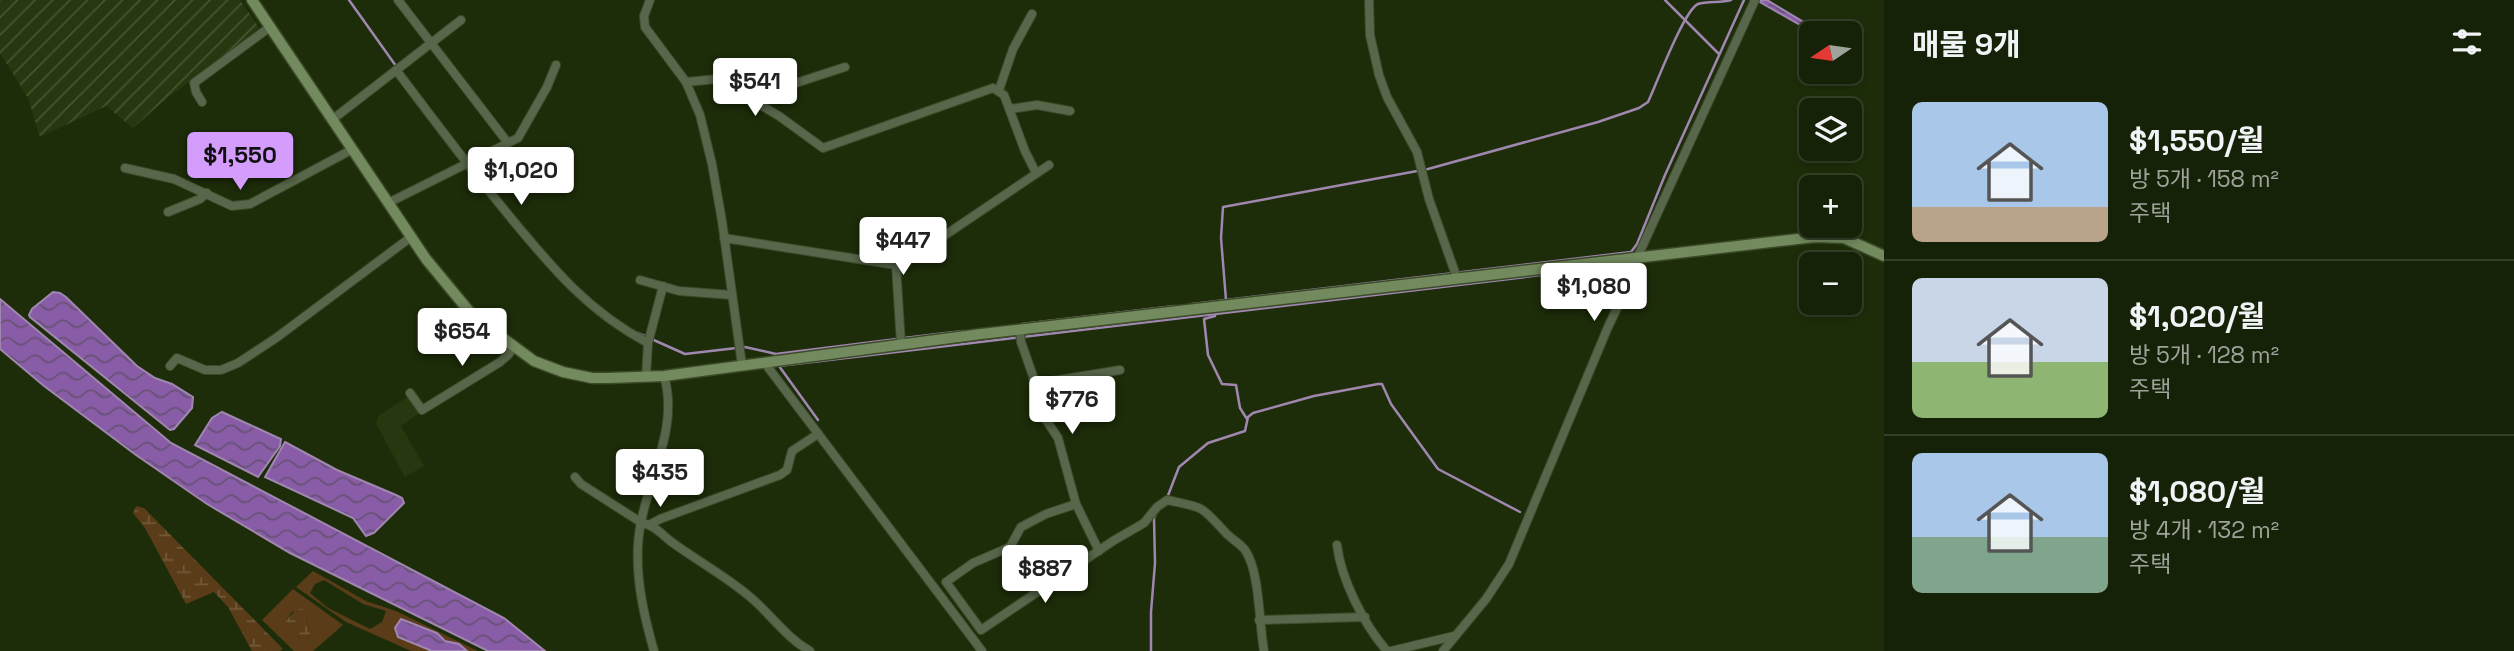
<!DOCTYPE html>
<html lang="ko">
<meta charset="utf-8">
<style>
body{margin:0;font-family:"Space Grotesk","Noto Sans KR",sans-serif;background:#1f2a11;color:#f1f3f6;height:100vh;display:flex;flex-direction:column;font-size:26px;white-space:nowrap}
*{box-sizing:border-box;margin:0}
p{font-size:23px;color:#9ea49b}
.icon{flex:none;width:38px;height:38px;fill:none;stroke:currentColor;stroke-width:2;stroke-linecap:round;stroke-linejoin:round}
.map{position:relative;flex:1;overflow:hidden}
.sheet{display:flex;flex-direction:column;background:#162207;width:630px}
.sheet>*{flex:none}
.needle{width:46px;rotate:257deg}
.tools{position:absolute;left:1799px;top:21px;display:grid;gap:14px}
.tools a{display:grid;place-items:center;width:63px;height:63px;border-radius:10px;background:#162207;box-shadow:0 4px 10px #0003,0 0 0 2px #353f28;font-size:35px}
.price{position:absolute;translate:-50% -60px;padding:0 16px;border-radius:7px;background:#fff;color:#222;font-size:23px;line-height:46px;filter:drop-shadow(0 2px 4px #0008)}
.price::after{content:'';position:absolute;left:50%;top:42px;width:21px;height:16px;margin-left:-10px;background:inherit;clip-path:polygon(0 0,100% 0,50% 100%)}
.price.current{background:#d49cfb;color:#111}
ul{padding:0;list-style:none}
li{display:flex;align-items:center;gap:21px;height:175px;padding:0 28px}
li+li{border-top:2px solid #353f28}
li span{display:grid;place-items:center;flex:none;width:196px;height:140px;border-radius:10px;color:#555}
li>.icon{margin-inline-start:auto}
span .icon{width:84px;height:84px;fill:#fffc;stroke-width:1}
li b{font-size:30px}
h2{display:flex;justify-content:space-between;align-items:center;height:84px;padding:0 28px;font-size:30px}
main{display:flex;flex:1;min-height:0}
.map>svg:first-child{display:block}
.built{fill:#25380f}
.industrial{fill:url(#industrial-furrows)}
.grass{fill:#5a3d18;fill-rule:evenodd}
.wetland{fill:url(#wetland-marsh)}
.water{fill:url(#water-waves);stroke:#a087b0;stroke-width:2}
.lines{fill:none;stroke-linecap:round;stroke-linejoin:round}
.stream{stroke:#a087b0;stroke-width:2.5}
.street-casing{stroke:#3b4b27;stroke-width:10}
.secondary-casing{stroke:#3b4b27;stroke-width:13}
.street{stroke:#58674b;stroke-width:8}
.secondary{stroke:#738a5e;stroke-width:10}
</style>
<main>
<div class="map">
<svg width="1884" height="651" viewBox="0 0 1884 651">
<defs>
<pattern id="industrial-furrows" width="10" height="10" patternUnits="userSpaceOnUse" patternTransform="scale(1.75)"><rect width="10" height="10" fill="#25380f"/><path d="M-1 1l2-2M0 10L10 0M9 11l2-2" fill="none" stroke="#445530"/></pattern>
<pattern id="wetland-marsh" width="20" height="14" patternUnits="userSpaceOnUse" patternTransform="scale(1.75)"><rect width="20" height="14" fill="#5a3d18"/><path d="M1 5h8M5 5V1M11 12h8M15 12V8" fill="none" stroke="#715938"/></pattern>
<pattern id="water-waves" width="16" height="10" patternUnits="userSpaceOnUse" patternTransform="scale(1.75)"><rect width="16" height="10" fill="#885ca6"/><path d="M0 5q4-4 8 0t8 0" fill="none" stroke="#685276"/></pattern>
</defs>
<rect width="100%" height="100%" fill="#1d2d09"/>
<path class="built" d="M409,396L419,413L401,426L424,466L405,477L376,424L378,416Z"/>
<path class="industrial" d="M0,0H240L260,29L166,99L133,128L106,106L40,137L28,98L0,53Z"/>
<g class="grass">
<path d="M313,571L366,601L396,611L478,651H467C457,643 446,643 437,633L398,637L432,651H411L346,622L296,587ZM324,580L363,604L386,611L382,622L370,629L328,608L310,593L315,584Z"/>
<path d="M293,589L343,625L313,651H294L262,620ZM305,610L310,634L308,643C298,635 288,634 286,620L292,612Z"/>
</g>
<g class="wetland">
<path d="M136,506L144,508L283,649L280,651H252L228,607L214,592L186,604L145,528L133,513Z"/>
<path d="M298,608L305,610L310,634L308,643L310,647L306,650L300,637C291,634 287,630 286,620Z"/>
</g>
<g class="water">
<path d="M1767,0L1822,33H1814L1758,1Z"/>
<path d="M53,292L60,293L66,297L137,366L155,378L172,384L193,397L192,408L174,429L170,430L30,317L29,315L32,309Z"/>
<path d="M0,299L171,443L504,618L545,651H488L290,553L207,504L136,455L44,386L0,349Z"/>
<path d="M222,412L281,439L280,446L258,477L195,445L212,418Z"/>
<path d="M285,442L337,470L396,495L402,498L404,503L374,533L366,536L353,518L265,477Z"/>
<path d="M401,619L437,633L445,641L459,644L467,651H432L398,637L395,628Z"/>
</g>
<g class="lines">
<g class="stream">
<path d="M349,0L396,66"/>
<path d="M1665,0L1719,54"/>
<path d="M528,233L537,244"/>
<path d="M1226,300L1221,238L1223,207L1428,169L1598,122L1639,108L1648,102C1656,85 1684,10 1698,4C1708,1 1721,3 1731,0"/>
<path d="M1192,304L1631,252L1637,244L1665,175L1744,0"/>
<path d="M1215,314V316L1204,319L1208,355L1222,384L1236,385L1240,408L1247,419"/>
<path d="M1022,324L1175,306"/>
<path d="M638,333L685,354L745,347L776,354L897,339"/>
<path d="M904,338L963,331"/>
<path d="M818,420L779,366L1592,269"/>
<path d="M1167,498L1179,467L1208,443L1245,431L1248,417L1253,413L1314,396L1378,384H1382L1391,404L1438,469L1520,512"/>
<path d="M1151,651V612L1155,563L1154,518L1157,512"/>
</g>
<g class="street-casing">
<g id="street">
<path d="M398,0L508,143"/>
<path d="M650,0L644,16L645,27L686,82L700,115L712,164L722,221L742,365"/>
<path d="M1369,0L1370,35L1379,75L1387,97L1417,152L1429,199L1457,278"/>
<path d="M396,70C434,120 471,170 511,218C553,269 589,312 648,343"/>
<path d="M686,82L717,79L779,116L823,148L993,88L1004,95L1025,151L1036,173"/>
<path d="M999,90L1013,49L1032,14"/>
<path d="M750,98L845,67"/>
<path d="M202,102L196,92L194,83L270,27"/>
<path d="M1010,109L1037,105L1070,111"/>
<path d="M333,119L461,20"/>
<path d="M125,168L174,179L232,206L250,204L353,149"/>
<path d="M388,203L518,138L547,87L556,65"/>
<path d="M168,212L200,199L207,193"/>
<path d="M724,238L896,265L926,248L1049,165"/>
<path d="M896,265L901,344"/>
<path d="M640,280L679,291L732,295"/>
<path d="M1020,330L1021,342L1033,376L1037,406L1058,438L1076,504L1099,551"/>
<path d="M764,362L982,651"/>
<path d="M170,366L177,358L205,370H221L238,363L276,338L411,237"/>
<path d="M646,377L648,343L663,286"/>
<path d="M1034,384L1120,370"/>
<path d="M410,393L422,410L500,362L508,355L513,348"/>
<path d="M575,477L581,484L642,523C655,525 662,535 673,543C698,561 725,576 749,596C771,614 785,637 810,651"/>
<path d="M1076,504L1046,514L1021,527L1010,547L973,563L946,582L981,630L1113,541L1144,523L1157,507L1167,500C1204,508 1199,504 1225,532C1231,539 1240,543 1245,550C1260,571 1259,625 1264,651"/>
<path d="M651,524L660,519L780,475L787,470L792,451L818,434"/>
<path d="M1337,545C1341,579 1364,625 1387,651"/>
<path d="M1259,620L1365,617"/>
<path d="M654,651C644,616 636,581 638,545C641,488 681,433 664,376"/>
<path d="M1391,651L1454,636"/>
<path d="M1443,651L1486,599L1509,564L1608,327L1632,277L1637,258L1755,0"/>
</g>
</g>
<g class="secondary-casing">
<path id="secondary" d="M252,0L426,259L473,316L534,361L563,372L592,378H609L664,376L981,334L1815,237L1844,238L1884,256"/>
</g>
<use href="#street" class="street"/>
<use href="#secondary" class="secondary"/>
</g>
</svg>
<div class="tools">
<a><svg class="needle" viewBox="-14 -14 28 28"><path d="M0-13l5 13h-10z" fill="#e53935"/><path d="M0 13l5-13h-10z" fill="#9ea49b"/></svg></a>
<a><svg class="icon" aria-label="layers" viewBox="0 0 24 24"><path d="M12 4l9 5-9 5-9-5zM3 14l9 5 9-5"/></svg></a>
<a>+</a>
<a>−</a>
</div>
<b class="price" style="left:755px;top:118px">$541</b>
<b class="price current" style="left:240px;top:192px">$1,550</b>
<b class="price" style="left:521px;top:207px">$1,020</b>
<b class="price" style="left:903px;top:277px">$447</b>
<b class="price" style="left:1594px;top:323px">$1,080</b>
<b class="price" style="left:462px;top:368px">$654</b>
<b class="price" style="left:1072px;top:436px">$776</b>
<b class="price" style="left:660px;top:509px">$435</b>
<b class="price" style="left:1045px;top:605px">$887</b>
</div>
<section class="sheet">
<h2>매물 9개<svg class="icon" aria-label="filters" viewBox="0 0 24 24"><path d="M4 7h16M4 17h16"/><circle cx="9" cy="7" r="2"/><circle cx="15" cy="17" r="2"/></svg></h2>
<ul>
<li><span style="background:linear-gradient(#a9c7e8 75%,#b9a48a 0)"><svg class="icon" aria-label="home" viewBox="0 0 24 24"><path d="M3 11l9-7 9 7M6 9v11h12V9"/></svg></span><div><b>$1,550/월</b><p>방 5개 · 158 m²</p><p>주택</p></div></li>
<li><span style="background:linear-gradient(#c9d6e8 60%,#8fb573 0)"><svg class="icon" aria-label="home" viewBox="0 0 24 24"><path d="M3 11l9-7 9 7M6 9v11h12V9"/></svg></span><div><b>$1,020/월</b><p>방 5개 · 128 m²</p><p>주택</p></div></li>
<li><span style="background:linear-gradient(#a9c7e8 60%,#7fa58c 0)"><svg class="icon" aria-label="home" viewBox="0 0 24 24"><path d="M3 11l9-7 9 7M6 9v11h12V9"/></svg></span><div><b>$1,080/월</b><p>방 4개 · 132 m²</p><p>주택</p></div></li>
</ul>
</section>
</main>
